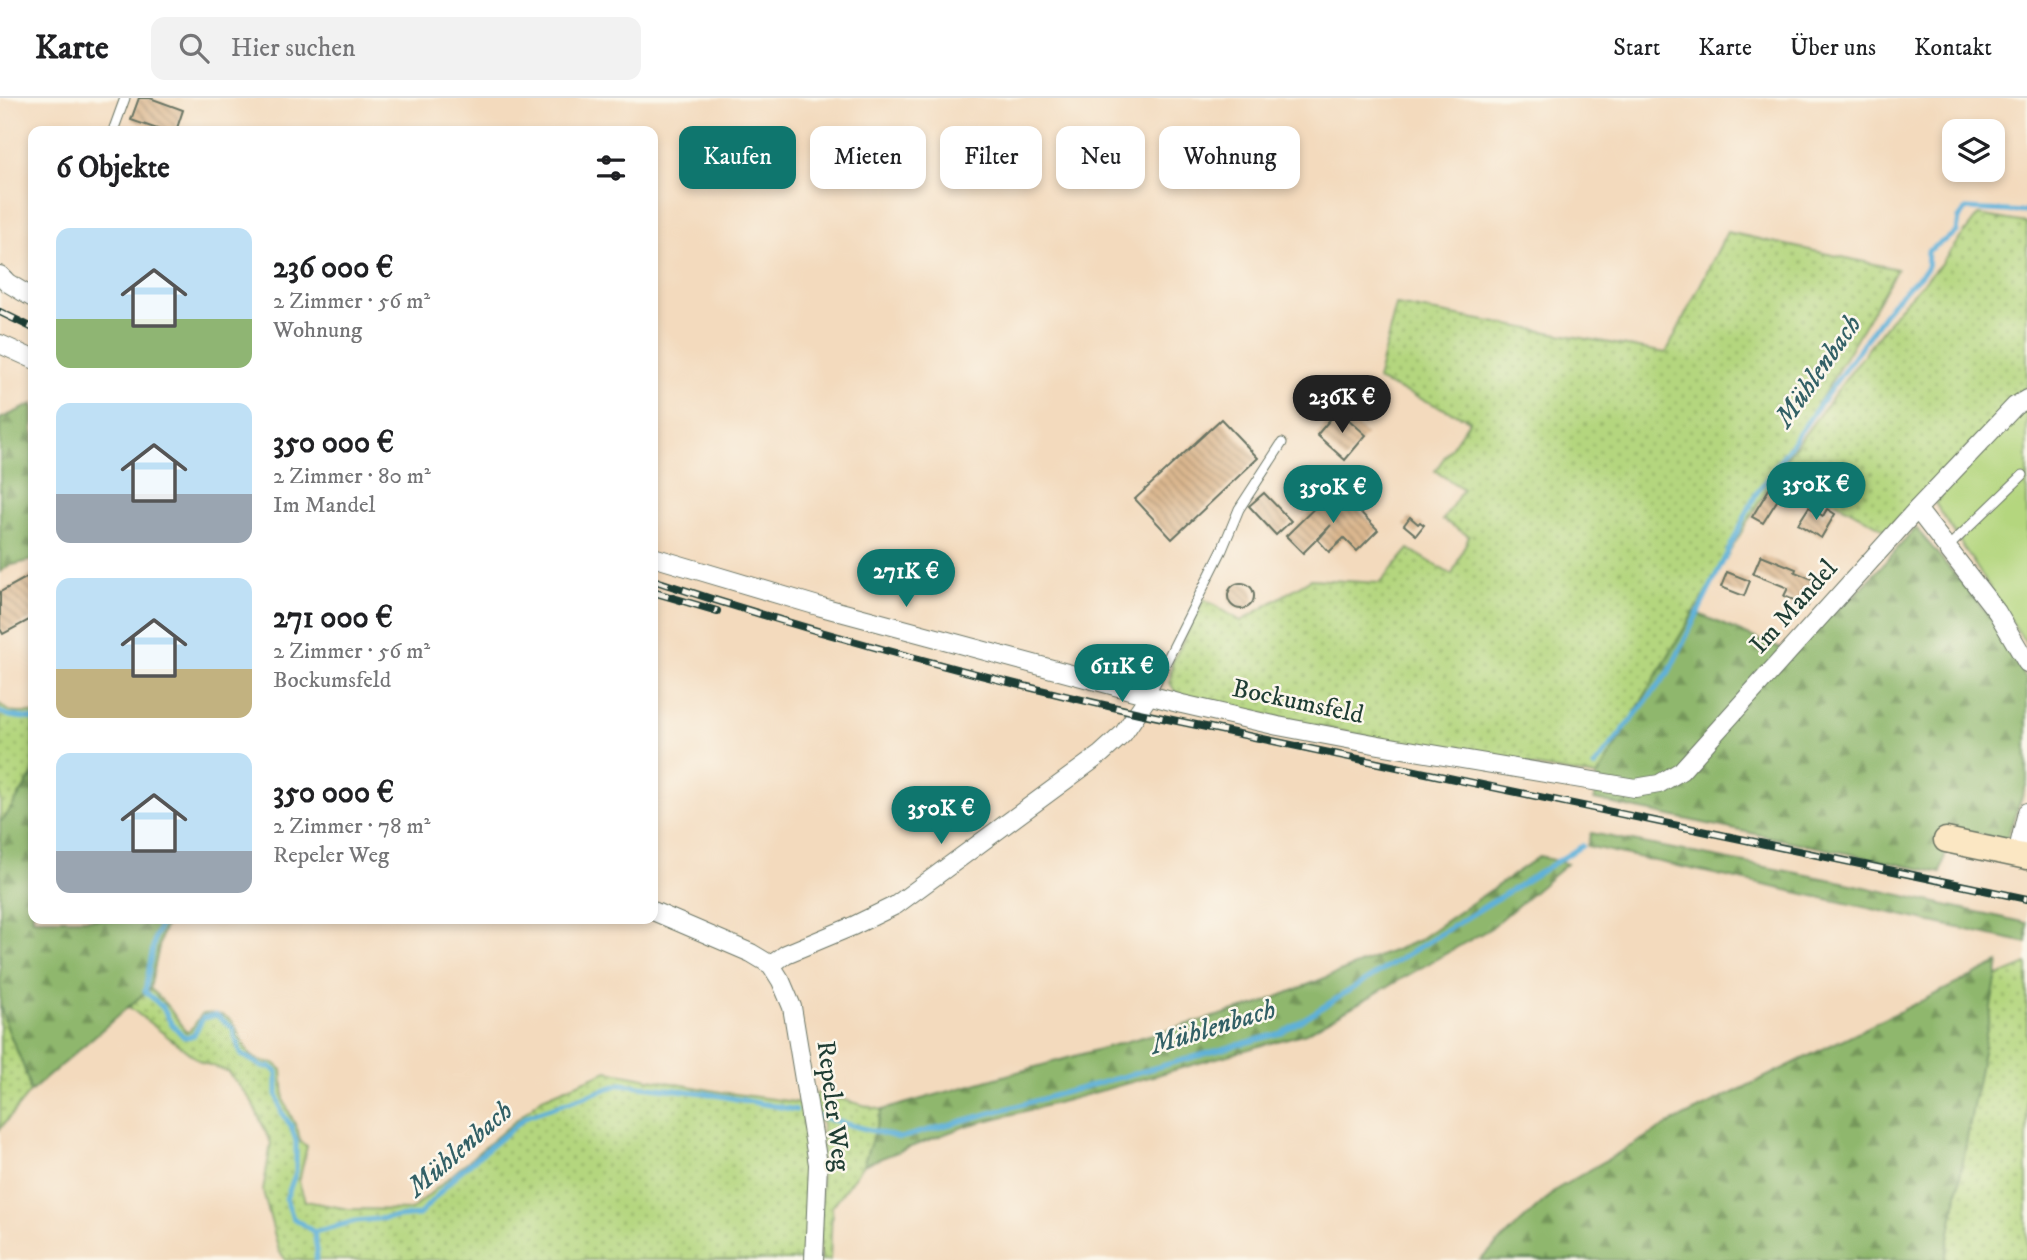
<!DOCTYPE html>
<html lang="de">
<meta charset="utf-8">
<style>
body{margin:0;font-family:"IM FELL DW Pica",serif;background:#f2f2f2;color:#202124;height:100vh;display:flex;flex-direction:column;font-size:26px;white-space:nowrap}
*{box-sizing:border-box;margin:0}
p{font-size:23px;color:#757577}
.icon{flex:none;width:38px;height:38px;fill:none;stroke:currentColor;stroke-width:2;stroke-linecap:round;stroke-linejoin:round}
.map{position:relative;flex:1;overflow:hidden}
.panel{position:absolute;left:28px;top:28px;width:630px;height:798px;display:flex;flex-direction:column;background:#fff;border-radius:14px;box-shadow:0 4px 10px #0003}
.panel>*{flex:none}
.banner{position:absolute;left:679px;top:28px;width:665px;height:63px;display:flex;gap:14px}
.tools{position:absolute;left:1942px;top:21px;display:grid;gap:14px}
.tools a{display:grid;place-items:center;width:63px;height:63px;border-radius:14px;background:#fff;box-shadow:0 4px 10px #0003;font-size:35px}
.price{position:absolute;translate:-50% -60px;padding:0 16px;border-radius:24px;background:#0f766e;color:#fff;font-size:23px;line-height:46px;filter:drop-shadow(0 2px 4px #0008)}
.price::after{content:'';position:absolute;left:50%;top:42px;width:21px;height:16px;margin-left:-10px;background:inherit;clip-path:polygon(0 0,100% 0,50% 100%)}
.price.current{background:#222;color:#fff}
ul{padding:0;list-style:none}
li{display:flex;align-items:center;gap:21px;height:175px;padding:0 28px}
li span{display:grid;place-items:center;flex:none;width:196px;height:140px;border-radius:14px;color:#555}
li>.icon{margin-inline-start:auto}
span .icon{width:84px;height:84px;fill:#fffc;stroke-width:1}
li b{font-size:30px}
h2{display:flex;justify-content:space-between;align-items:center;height:84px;padding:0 28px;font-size:30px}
.chip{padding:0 24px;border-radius:14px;background:#fff;box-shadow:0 4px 10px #0003;font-size:24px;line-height:63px}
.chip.current{background:#0f766e;color:#fff}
header{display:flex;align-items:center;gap:42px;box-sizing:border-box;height:98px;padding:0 35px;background:#fff;border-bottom:2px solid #e0e0e0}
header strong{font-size:33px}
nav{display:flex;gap:38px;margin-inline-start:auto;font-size:24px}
.search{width:490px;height:63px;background:#f2f2f2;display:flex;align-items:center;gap:18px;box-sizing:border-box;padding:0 24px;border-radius:14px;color:#757577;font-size:26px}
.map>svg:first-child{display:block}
.grass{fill:url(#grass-dots);stroke:#6a8a59;stroke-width:2}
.forest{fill:url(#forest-firs);stroke:#577a50;stroke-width:2}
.park{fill:#b4d67e;stroke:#6a8a59;stroke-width:2}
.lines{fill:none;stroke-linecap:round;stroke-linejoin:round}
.stream{stroke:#5eb1d9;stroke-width:5}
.building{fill:url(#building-back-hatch)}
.lane-casing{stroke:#697464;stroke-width:11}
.street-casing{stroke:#697464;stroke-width:20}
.secondary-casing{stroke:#697464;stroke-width:27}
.lane{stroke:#fff;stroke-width:9}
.street{stroke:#fff;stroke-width:18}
.secondary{stroke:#fbe7c3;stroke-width:24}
.rail-casing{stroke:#1f3d34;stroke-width:8}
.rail{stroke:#fbf7ec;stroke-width:5;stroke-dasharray:16;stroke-linecap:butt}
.labels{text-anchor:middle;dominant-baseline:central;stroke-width:5;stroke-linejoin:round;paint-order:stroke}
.street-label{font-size:26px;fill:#1f3d34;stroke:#fbf7ec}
.water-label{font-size:28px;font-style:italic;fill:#326066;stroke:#fbf7ec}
</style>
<header>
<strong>Karte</strong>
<div class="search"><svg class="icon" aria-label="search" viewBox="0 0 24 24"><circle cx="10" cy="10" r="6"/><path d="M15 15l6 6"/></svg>Hier suchen</div>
<nav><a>Start</a><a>Karte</a><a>Über uns</a><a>Kontakt</a></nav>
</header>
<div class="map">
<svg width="2027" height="1162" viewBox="0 0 2027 1162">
<defs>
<pattern id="grass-dots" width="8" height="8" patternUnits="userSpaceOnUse" patternTransform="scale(1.75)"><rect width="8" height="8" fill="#b4d67e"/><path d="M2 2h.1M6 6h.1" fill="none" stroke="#92af68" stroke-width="1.8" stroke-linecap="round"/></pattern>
<pattern id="forest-firs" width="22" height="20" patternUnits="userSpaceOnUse" patternTransform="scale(1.75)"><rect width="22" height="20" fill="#8fb76d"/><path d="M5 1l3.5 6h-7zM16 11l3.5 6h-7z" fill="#74965a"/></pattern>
<pattern id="building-back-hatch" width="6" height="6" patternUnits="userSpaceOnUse" patternTransform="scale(1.75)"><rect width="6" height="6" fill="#dbb78f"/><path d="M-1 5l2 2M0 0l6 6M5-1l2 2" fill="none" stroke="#b19676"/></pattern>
</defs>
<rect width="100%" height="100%" fill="#fbf7ec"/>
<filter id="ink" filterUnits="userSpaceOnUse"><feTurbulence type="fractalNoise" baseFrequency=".0143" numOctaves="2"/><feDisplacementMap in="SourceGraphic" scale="14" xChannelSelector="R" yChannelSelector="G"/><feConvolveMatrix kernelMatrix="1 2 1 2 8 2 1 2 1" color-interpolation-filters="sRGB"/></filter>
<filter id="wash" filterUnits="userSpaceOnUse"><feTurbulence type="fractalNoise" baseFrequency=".00686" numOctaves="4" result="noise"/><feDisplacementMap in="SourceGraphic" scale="28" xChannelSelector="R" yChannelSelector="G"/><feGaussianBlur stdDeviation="1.57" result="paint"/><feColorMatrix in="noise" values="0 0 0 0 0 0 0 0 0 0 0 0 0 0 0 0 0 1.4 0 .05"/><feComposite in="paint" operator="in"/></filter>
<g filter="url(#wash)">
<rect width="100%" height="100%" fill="#f3dabd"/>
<g class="grass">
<path d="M1978,117L2027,125V288L1886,432L1778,372L1597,679L1379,641L1178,598L1170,585L1172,565L1204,501L1241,523L1311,481L1380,485L1409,451L1452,477L1469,438L1443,422L1463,391L1435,373L1470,322L1377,282L1396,207L1666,255L1727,134L1897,171L1784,364L1898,211L1938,169Z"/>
<path d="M0,606C8,617 21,615 33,615V676L4,721L0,723Z"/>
<path d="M2027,866V1162H1945L1996,879Z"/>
<path d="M150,890L169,910L186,934L190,933L202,916C255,909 226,965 274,965L282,972L284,1003L298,1033L300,1044L307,1048L299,1084L305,1103L348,1111L411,1112L542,1000L607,973L721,994L802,1005L818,995L882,1012L863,1067L832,1109L830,1162H820L822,1024L803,1019L810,1071L806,1162H286L279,1153L263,1093L271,1045L251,1002L227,973L201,964L129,909Z"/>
<path d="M0,906C6,937 26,963 30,994L0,1031Z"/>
</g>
<g class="forest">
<path d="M33,306V462L8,468L0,474V321Z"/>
<path d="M1916,430L1990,519L2027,582V685L2006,742L1951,731L1941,775L1594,702L1597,679L1694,514L1788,554L1859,493Z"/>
<path d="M33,676V821H169L162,835L150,890L30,994C26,963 6,937 0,906V723L4,721Z"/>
<path d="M1591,735L1833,782L2027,825V845L1587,748Z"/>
<path d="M1540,758L1567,766L1491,830L1306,935L1068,1002L966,1028L863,1067L882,1012L1260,906L1417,843Z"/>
<path d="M1999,865L1945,1162H1480L1557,1091L1667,1027Z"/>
</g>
<path class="park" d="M2027,308V547L1935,405L2021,312Z"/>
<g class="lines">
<g class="stream">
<path d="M0,614L10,618L33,621"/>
<path d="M1594,669L1669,574L1756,396L1892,205L1927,171L1928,153L1957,134L1959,120L1966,111L2027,114"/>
<path d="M163,821L155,839L145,893L163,910L171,925L184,939L193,938L203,920L216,917L232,929L241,956L263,969H271L277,974V996L281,1013L291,1028L296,1043V1074L286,1101L293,1120L314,1134L317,1152L316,1162"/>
<path d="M817,1018L900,1040L1281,935L1582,748"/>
<path d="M314,1134L356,1123L419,1117L456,1077L527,1018L621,986L704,995L796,1012"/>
</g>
</g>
<g id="blocks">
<g class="building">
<path d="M139,0H150L183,12L176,33H163L131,22Z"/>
<path d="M1338,312L1366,337L1345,362L1317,337Z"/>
<path d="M1221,321L1258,360L1172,441L1135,401Z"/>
<path d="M1774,383L1785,390L1763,425L1752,419Z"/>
<path d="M1336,389L1378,432L1357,453L1344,440L1329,454L1318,442L1331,427L1303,455L1286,438Z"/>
<path d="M1264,395L1291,423L1276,437L1249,408Z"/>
<path d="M1809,409L1823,418L1827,411L1835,416L1821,440L1798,426Z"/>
<path d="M1410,419L1418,426L1420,424L1424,427L1416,437L1404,427Z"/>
<path d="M1761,457L1796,471L1795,474L1817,483L1808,508L1784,498L1788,490L1753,476Z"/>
<path d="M1727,474L1750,483L1744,498L1721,489Z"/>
<path d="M33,476V520L3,536L0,531V494Z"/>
<circle cx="1241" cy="498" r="13"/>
</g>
</g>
</g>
<g filter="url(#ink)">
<use href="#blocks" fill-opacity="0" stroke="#697464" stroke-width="2"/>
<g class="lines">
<g class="lane-casing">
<g id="lane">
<path d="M113,33L125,0"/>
<path d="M1947,450L2023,377"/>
<path d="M1150,596L1222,452L1239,411L1282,345"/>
</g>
</g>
<g class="street-casing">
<g id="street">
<path d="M0,177L8,185L33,200"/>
<path d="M0,246L33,261"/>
<path d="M1917,411L1997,514L2027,565"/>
<path d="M653,459L818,508L1182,606L1278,628L1379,647L1635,690L1659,686L1681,673L1917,411L2015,308L2027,301"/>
<path d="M2017,756L2027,714"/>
<path d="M653,813L751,855L771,867L781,883L792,909L818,1066L814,1162"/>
<path d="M771,867L786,856L853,828L896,807L1101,656L1123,636L1150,596"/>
</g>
</g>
<g class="secondary-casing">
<path id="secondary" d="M1946,742L2027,759"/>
</g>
<use href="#lane" class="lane"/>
<use href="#street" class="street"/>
<use href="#secondary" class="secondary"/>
<g class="rail-casing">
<g id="rail">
<path d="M0,214L33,230"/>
<path d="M653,482C813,535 974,578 1139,615L2027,801"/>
<path d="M653,494L717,513"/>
</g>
</g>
<use href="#rail" class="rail"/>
</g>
</g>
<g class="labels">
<g class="street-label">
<text transform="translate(1794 509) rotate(-48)">Im Mandel</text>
<text transform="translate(1298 604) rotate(12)">Bockumsfeld</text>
<text transform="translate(833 1008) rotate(83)">Repeler Weg</text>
</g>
<g class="water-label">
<text transform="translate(1818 273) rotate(-55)">Mühlenbach</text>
<text transform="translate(1213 929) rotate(-17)">Mühlenbach</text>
<text transform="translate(460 1051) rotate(-41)">Mühlenbach</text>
</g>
</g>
</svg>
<div class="tools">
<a><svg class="icon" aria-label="layers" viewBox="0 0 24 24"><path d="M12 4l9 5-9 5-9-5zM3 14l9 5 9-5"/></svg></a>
</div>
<b class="price current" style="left:1342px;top:337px">236K €</b>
<b class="price" style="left:1816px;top:424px">350K €</b>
<b class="price" style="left:1333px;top:427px">350K €</b>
<b class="price" style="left:906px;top:511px">271K €</b>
<b class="price" style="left:1122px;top:606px">611K €</b>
<b class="price" style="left:941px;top:748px">350K €</b>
<div class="banner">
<a class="chip current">Kaufen</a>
<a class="chip">Mieten</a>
<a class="chip">Filter</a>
<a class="chip">Neu</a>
<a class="chip">Wohnung</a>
</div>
<section class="panel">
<h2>6 Objekte<svg class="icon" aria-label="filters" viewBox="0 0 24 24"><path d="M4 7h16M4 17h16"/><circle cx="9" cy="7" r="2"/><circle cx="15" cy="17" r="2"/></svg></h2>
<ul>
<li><span style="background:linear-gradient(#bfe0f5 65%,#8fb573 0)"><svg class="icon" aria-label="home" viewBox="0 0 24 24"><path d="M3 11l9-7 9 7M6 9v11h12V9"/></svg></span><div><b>236 000 €</b><p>2 Zimmer · 56 m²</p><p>Wohnung</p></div></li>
<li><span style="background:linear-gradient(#bfe0f5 65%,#9aa5b1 0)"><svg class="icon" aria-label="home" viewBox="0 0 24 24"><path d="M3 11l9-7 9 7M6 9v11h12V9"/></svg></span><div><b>350 000 €</b><p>2 Zimmer · 80 m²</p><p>Im Mandel</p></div></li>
<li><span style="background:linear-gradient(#bfe0f5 65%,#c2b280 0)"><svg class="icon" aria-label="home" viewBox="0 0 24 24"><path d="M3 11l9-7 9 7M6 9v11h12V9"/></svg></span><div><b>271 000 €</b><p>2 Zimmer · 56 m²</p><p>Bockumsfeld</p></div></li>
<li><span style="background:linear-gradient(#bfe0f5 70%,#9aa5b1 0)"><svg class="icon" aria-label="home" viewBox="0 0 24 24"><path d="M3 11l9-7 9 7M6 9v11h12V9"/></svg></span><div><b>350 000 €</b><p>2 Zimmer · 78 m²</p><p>Repeler Weg</p></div></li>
</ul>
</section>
</div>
